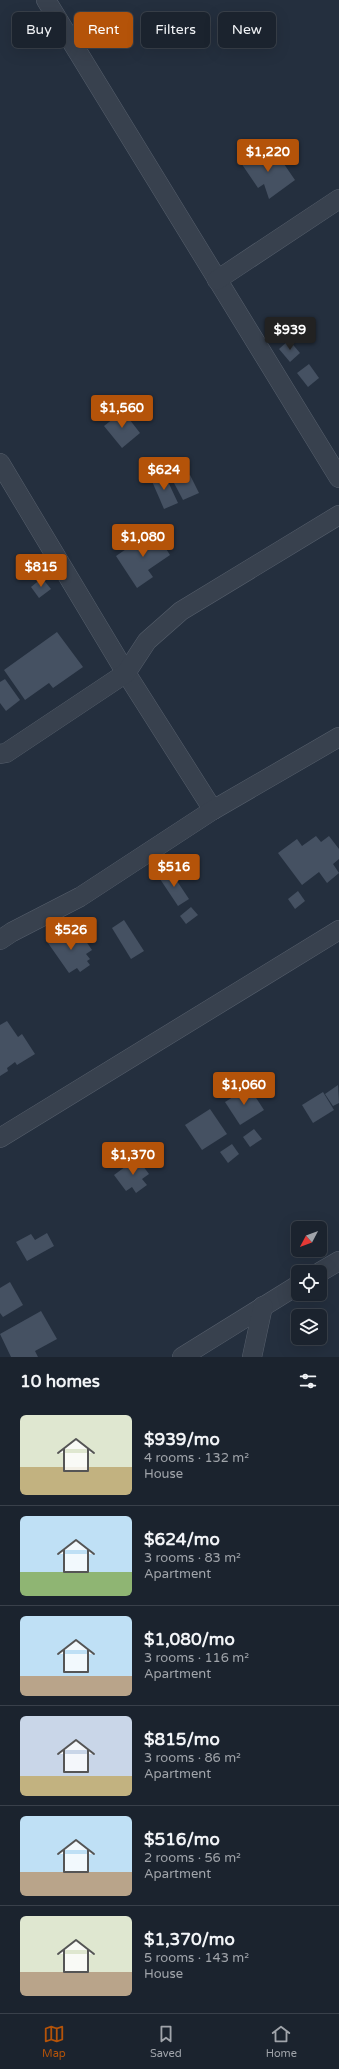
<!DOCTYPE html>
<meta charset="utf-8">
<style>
body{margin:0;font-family:"Varela Round",sans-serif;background:#242b36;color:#f1f3f6;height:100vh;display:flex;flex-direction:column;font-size:15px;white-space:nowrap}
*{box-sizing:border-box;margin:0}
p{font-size:13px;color:#a0a4aa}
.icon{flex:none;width:22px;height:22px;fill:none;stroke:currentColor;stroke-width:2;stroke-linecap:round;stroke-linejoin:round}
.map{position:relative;height:1357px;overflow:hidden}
.drawer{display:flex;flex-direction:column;background:#1b232e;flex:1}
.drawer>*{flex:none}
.top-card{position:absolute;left:12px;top:12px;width:315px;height:36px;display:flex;gap:8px}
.needle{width:26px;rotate:229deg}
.fabs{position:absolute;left:291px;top:1221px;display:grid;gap:8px}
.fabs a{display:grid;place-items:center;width:36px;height:36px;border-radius:6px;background:#1b232e;box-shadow:0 4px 16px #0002,0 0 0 1px #39404a;font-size:20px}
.price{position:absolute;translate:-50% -34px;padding:0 9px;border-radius:4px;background:#b45309;color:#fff;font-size:13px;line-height:26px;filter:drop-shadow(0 1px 2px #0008)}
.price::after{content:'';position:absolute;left:50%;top:24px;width:12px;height:9px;margin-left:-6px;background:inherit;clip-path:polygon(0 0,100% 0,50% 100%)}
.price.on{background:#222;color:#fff}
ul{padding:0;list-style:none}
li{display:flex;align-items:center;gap:12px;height:100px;padding:0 20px}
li+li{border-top:1px solid #39404a}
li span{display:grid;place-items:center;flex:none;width:112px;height:80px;border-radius:6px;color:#555}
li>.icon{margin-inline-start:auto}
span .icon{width:48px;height:48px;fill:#fffc;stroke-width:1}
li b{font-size:17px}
h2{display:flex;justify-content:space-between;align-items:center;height:48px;padding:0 20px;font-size:17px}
.chip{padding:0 14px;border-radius:6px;background:#1b232e;box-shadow:0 4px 16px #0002,0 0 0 1px #39404a;font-size:14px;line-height:36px}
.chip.on{background:#b45309;color:#fff}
.tab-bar{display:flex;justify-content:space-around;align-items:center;height:56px;border-top:1px solid #39404a;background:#1b232e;font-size:11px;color:#a0a4aa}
.tab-bar a{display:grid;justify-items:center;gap:2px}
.tab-bar .on{color:#b45309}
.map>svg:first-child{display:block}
.building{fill:#455162}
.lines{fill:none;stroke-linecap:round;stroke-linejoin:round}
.minor-casing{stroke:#565f6c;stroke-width:20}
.minor{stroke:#38414e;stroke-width:19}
</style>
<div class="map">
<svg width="339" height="1357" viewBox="0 0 339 1357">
<rect width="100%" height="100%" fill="#242f3e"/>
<g class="building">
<path d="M259,151L264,158L275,151L295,180L269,199L264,184L258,188L241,163Z"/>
<path d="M289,340L300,353L290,362L279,349Z"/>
<path d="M309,364L319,378L308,387L297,373Z"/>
<path d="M123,411L140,433L122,448L104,426Z"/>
<path d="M164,473L178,503L164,509L151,479Z"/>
<path d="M190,475L199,493L183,500L174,483Z"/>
<path d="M154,530L170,555L148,570L153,577L137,588L116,556Z"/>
<path d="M42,578L51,589L39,598L31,587Z"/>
<path d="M57,632L83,667L53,688L49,683L25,700L4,670Z"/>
<path d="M5,679L20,700L6,711L0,703V682Z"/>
<path d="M316,836L321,842L329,836L339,849V859L333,864L339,873L327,883L319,872L302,885L278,853L297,839L302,846Z"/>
<path d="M169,869L189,899L178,906L158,876Z"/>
<path d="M298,891L305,901L295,909L288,899Z"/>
<path d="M191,907L198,915L186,924L180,916Z"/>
<path d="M124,920L144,951L131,959L112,928Z"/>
<path d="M69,928L76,938L81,934L92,950L86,954L90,959L87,961L90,965L80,972L77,968L69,973L48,943Z"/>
<path d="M7,1021L18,1037L22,1034L35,1054L17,1065L15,1062L7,1068L8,1071L0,1076V1025Z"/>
<path d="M338,1085L339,1103L333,1106L325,1094Z"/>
<path d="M249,1087L264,1110L240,1125L225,1102Z"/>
<path d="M323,1092L334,1110L313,1123L302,1105Z"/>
<path d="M210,1109L227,1134L202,1150L185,1125Z"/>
<path d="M254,1129L262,1139L250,1147L243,1137Z"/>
<path d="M232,1144L239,1154L228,1163L220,1152Z"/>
<path d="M137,1158L149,1174L142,1179L147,1185L136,1193L132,1187L126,1191L114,1175Z"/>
<path d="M47,1233L54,1246L27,1261L16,1242L31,1234L35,1240Z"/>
<path d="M10,1282L23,1305L3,1317L0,1313V1288Z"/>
<path d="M41,1311L57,1339L35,1351L38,1357H11L0,1334Z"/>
</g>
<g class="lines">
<g class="minor-casing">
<g id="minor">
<path d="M46,0L339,478"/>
<path d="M217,280L339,199"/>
<path d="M0,463L126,673L213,810"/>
<path d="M0,754L6,753L126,673L147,641L181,611L339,515"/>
<path d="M0,940L12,932L80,897L213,810L339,737"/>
<path d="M0,1138L339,930"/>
<path d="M320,1272L339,1261"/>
<path d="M182,1357L298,1285"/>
<path d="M252,1357L263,1306"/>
</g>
</g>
<use href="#minor" class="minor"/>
</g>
</svg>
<div class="fabs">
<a><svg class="needle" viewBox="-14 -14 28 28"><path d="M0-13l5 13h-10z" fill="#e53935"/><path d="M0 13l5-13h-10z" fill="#a0a4aa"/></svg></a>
<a><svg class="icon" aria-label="locate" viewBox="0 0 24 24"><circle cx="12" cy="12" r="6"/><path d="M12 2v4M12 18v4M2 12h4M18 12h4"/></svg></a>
<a><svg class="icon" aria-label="layers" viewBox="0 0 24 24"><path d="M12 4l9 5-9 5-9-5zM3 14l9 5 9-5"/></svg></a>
</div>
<b class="price" style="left:268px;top:173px">$1,220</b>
<b class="price on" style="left:290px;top:351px">$939</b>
<b class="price" style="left:122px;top:429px">$1,560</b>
<b class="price" style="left:164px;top:491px">$624</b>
<b class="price" style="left:143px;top:558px">$1,080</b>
<b class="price" style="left:41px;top:588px">$815</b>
<b class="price" style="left:174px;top:888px">$516</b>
<b class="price" style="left:71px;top:951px">$526</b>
<b class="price" style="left:244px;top:1106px">$1,060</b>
<b class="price" style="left:133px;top:1176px">$1,370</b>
<div class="top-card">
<a class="chip">Buy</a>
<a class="chip on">Rent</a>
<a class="chip">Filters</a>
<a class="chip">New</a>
</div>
</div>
<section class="drawer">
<h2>10 homes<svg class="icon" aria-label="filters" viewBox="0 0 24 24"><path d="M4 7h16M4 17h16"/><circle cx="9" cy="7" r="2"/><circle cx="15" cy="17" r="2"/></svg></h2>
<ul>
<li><span style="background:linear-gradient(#dfe7d0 65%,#c2b280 0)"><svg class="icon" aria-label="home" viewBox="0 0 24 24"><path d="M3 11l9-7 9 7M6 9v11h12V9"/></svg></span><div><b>$939/mo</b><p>4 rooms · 132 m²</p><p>House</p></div></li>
<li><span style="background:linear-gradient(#bfe0f5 70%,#8fb573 0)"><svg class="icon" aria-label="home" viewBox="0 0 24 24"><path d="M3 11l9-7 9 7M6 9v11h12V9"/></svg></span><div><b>$624/mo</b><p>3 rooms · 83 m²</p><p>Apartment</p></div></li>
<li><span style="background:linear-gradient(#bfe0f5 75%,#b9a48a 0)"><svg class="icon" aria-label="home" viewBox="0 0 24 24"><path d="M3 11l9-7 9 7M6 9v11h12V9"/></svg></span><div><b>$1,080/mo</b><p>3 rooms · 116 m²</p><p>Apartment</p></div></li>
<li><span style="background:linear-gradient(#c9d6e8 75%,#c2b280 0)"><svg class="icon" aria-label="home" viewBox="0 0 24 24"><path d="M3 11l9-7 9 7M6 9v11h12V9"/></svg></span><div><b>$815/mo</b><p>3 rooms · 86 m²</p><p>Apartment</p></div></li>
<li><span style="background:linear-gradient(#bfe0f5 70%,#b9a48a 0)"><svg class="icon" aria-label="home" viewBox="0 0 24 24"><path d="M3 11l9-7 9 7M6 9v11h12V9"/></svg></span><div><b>$516/mo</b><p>2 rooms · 56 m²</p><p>Apartment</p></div></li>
<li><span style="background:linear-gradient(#dfe7d0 70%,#b9a48a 0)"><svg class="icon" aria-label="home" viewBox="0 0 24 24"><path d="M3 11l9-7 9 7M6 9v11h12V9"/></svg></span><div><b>$1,370/mo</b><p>5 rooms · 143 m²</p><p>House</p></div></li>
</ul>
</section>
<nav class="tab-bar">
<a class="on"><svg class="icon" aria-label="map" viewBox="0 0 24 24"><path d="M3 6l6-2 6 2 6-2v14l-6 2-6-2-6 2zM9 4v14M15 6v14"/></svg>Map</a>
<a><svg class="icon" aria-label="saved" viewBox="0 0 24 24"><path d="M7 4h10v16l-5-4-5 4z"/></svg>Saved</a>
<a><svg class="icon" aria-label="home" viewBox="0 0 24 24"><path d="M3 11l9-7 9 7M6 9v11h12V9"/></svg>Home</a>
</nav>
